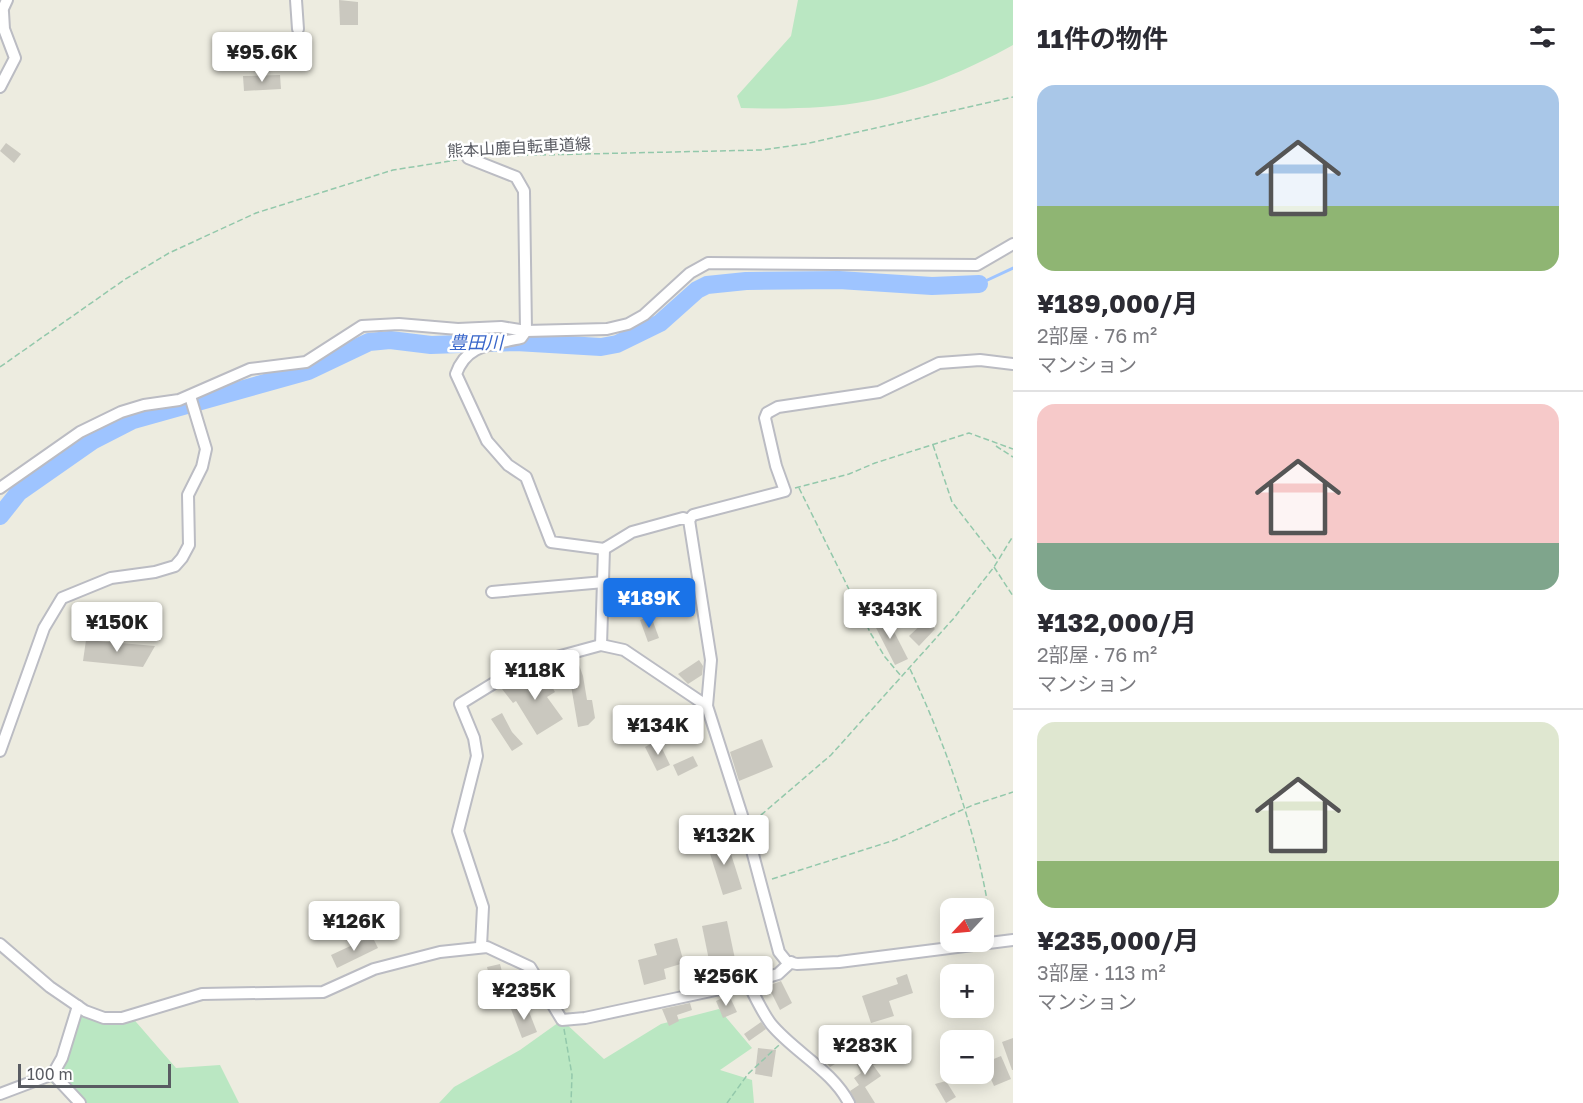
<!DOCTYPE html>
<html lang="ja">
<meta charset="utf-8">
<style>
body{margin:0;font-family:"Golos Text","Noto Sans JP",sans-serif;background:#f7f7f7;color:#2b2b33;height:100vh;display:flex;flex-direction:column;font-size:22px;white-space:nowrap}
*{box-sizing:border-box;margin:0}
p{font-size:20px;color:#7c7c81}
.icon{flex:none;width:33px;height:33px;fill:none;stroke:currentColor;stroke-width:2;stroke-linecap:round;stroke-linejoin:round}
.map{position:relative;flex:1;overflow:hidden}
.details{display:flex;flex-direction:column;background:#fff;width:570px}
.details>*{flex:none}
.needle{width:39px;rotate:244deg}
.tools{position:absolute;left:940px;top:898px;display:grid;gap:12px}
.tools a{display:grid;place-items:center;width:54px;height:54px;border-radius:12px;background:#fff;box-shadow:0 3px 15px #0003;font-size:30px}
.scale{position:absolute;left:18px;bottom:15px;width:153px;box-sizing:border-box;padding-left:6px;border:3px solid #595b62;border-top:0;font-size:16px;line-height:21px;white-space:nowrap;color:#595b62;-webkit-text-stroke:4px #fff;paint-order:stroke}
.price{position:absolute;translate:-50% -51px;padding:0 14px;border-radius:6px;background:#fff;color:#222;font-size:20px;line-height:39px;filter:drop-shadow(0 2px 3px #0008)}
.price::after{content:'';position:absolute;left:50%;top:36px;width:18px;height:14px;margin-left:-9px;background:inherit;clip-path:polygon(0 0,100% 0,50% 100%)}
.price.active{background:#1a73e8;color:#fff}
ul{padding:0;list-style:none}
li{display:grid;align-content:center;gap:12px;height:318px;padding:0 24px}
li+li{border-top:2px solid #e1e1e2}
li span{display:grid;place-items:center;height:186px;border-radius:18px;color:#555}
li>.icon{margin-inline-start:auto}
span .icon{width:108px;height:108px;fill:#fffc;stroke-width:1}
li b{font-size:26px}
h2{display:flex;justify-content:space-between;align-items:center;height:72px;padding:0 24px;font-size:26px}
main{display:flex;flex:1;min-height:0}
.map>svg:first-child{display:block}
.green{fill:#bae7c2}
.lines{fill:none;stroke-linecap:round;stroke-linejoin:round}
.stream{stroke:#9ec4ff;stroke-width:3}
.river{stroke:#9ec4ff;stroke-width:18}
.building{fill:#cac8bf}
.minor-casing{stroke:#bbbcc3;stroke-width:14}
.path{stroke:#93c8ab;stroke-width:1.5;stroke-dasharray:6 3;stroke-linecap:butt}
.minor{stroke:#fff;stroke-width:10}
.labels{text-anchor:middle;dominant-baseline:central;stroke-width:5;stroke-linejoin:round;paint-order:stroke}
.street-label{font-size:16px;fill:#595b62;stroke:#fff}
.water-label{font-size:18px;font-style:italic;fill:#3966ca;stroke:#fff}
</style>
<main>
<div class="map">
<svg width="1013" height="1103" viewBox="0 0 1013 1103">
<rect width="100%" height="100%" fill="#edece0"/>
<g class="green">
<path d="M798,0H1013V45C970,69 916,92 868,101C826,109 783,109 741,108L737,96L791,36Z"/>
<path d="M719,1009L752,1048L720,1070L752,1080L754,1103H439L454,1087L520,1050L562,1020L604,1059L661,1024Z"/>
<path d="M85,1011L130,1015L176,1068L220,1065L239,1103H73L44,1076Z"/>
</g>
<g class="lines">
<path class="stream" d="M979,284L1013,268"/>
<path class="river" d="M0,516L19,492L92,441L133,420L308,371L369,342L390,340L431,345L516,342L601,347L617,344L660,323L697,290L707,285L746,281L839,280L932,286L979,284"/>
</g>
<g class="building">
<path d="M339,0L358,2V25H340Z"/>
<path d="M280,75L281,89L244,91L243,76Z"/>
<path d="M6,143L21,154L14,163L0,151Z"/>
<path d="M651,616L659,638L648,642L640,620Z"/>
<path d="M886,616L908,659L895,665L873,622Z"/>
<path d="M926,620L935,629L919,646L909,636Z"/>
<path d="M86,640L155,646L143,667L83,661Z"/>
<path d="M577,659L583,676L587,700H592L595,718L588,725L578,727L567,662Z"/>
<path d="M699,660L703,666L702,675L688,684L678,674Z"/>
<path d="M542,669L555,692L547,697L563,719L537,735L516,701L513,703L502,689L519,677L521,681Z"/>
<path d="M502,713L512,732L523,744L512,751L491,719Z"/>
<path d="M762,739L773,767L739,781L730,752Z"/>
<path d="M658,740L670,765L657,771L645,747Z"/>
<path d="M693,756L698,766L678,776L673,765Z"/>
<path d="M726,838L742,889L723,895L707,844Z"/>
<path d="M727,921L735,959L710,965L702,926Z"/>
<path d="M372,936L378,948L337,968L331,955Z"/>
<path d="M677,938L684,963L664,969L666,979L644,985L638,960L657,955L654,944Z"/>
<path d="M500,964L506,987L493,990L487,967Z"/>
<path d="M907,974L913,993L889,1001L894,1016L871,1023L862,996L898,984L896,978Z"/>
<path d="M781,981L792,1003L780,1010L768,986Z"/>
<path d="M729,995L737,1012L723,1018L716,1001Z"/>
<path d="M690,1003L692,1010L677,1015L679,1021L669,1026L662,1009Z"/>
<path d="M526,1004L537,1032L522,1038L511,1009Z"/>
<path d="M761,1022L766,1029L749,1041L744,1034Z"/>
<path d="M1013,1038V1070H1012L1002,1042Z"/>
<path d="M836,1044L845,1058L830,1067L820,1054Z"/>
<path d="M869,1047L877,1064L873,1065L881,1076L865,1087L875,1103H856L850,1091L859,1085L854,1078L861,1073L852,1055Z"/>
<path d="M758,1048L776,1050L772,1077L755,1074Z"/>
<path d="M1001,1056L1011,1079L994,1086L984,1063Z"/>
<path d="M946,1081L956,1097L946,1103L935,1084Z"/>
</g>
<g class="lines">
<g class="minor-casing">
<g id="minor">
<path d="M296,0L298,29"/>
<path d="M0,15L7,0"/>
<path d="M0,87L15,58L4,29L3,12"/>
<path d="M468,158L516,177L524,191L526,331L521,338C492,345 467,343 456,374L487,441L508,465L526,477L551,542L604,549L632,532L683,518L689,520L693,515L785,491L776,466L765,418L767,413L778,407L879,392L939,363L980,360L1013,364"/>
<path d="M0,488L80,432L121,412L144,405L179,400L250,369L306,362L362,326L399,324L458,329L501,327L526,331L607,329L628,324L644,315L690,273L708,263L977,265L1013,244"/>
<path d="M689,520L711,660L707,706L746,828L779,952L787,962L797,964L839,962L1013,940"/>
<path d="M492,592L604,582"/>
<path d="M601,645L604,549"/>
<path d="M0,751L44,628L62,598L111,578L155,572L175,566L182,558L189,545L188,495L202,467L206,449L190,396"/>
<path d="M0,944L50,987L85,1011L104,1018H122L202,994L323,992L374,969L440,952L487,947L530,967L562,1020L585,1018L748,983L778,974L791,962"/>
<path d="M481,946L483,907L458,831L477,756L474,738L460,704L520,667L601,645L624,650L707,706"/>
<path d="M748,983C755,996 762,1012 771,1024C794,1052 832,1070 849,1103"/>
<path d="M53,1074L80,1103"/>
<path d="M0,1094L53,1074L62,1058L78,1006"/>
</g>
</g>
<g class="path">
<path d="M495,156L761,150L805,144L1013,97"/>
<path d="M0,367L124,280L169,253L256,213L393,170L457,160"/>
<path d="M933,445L952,502L997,560"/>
<path d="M996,446L1013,457"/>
<path d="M795,488L849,474L875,463L969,433L1013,449"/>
<path d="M799,488L871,634L885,657L901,676"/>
<path d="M994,567L1013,596"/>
<path d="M910,669C949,752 980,841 992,932"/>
<path d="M754,821L831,755L954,618L994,567L1013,536"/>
<path d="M772,879L895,840L973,805L1013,792"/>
<path d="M564,1029L572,1075L571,1103"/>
<path d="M727,1103L748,1074L779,1045"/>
</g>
<use href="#minor" class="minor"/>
</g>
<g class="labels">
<g class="street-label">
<text transform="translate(519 147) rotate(-3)">熊本山鹿自転車道線</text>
</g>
<g class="water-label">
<text x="476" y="342">豊田川</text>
</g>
</g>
</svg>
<div class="tools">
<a><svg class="needle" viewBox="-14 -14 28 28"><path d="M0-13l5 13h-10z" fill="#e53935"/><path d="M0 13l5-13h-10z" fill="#7c7c81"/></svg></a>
<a>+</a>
<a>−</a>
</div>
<div class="scale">100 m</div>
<b class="price" style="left:262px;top:83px">¥95.6K</b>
<b class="price active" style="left:649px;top:629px">¥189K</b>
<b class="price" style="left:890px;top:640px">¥343K</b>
<b class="price" style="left:117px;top:653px">¥150K</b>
<b class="price" style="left:535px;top:701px">¥118K</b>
<b class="price" style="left:658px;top:756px">¥134K</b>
<b class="price" style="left:724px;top:866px">¥132K</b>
<b class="price" style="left:354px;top:952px">¥126K</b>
<b class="price" style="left:726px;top:1007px">¥256K</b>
<b class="price" style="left:524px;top:1021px">¥235K</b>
<b class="price" style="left:865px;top:1076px">¥283K</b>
</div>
<section class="details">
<h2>11件の物件<svg class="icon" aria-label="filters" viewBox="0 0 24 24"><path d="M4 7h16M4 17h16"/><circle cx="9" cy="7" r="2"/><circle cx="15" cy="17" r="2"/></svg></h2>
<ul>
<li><span style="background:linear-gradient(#a9c7e8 65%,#8fb573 0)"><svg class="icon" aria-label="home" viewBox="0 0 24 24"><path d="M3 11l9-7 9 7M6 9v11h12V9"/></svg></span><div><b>¥189,000/月</b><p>2部屋 · 76 m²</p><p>マンション</p></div></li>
<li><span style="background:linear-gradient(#f6c9c9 75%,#7fa58c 0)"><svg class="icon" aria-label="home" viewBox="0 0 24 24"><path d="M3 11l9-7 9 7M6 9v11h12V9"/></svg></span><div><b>¥132,000/月</b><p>2部屋 · 76 m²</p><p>マンション</p></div></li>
<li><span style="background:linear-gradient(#dfe7d0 75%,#8fb573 0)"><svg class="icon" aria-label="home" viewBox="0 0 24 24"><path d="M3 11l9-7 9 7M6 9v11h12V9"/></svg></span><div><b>¥235,000/月</b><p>3部屋 · 113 m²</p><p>マンション</p></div></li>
</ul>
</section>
</main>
